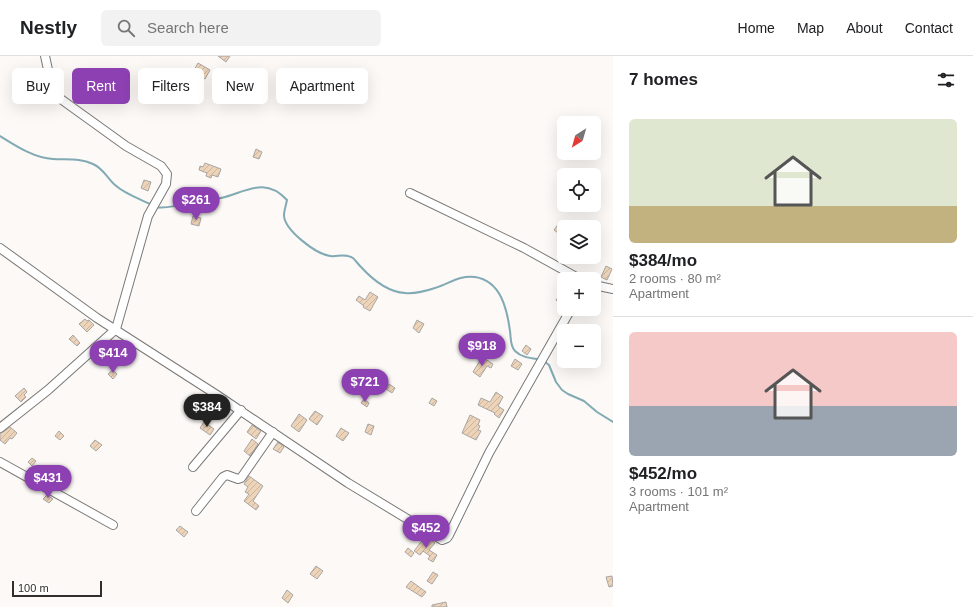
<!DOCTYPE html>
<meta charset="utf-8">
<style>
body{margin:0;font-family:Helvetica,sans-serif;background:#f2f2f2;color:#202124;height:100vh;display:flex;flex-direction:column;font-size:15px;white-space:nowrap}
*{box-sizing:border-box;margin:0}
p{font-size:13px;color:#757577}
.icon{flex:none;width:22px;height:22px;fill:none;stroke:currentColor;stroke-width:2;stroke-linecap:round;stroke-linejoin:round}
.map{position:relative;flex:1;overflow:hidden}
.drawer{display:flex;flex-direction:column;background:#fff;width:360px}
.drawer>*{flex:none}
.guide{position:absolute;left:12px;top:12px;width:380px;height:36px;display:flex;gap:8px}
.needle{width:26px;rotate:217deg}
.tools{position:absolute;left:557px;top:60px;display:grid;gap:8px}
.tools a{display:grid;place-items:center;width:44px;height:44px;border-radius:6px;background:#fff;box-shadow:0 4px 16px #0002;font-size:20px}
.scale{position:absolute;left:12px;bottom:10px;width:90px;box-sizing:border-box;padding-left:4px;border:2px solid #302f2e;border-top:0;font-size:11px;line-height:14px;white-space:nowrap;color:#302f2e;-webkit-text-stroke:3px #fff;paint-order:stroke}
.price{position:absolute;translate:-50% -34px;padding:0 9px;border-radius:14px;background:#8c40b1;color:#fff;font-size:13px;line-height:26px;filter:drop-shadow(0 1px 2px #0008)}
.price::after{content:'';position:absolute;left:50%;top:24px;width:12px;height:9px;margin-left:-6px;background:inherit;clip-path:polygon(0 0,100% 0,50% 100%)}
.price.current{background:#222;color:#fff}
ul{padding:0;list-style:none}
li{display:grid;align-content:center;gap:8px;height:212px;padding:0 16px}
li+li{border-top:1px solid #e0e0e0}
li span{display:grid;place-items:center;height:124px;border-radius:6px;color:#555}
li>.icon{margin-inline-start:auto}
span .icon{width:72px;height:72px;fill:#fffc;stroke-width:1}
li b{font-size:17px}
h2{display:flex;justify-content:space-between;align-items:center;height:48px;padding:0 16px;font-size:17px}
.pill{padding:0 14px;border-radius:6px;background:#fff;box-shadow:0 4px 16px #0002;font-size:14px;line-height:36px}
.pill.current{background:#8c40b1;color:#fff}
header{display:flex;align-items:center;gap:24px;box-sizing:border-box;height:56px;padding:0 20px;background:#fff;border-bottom:1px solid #e0e0e0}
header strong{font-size:19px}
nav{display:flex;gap:22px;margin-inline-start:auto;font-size:14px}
.search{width:280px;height:36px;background:#f2f2f2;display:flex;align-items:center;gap:10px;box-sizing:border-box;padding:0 14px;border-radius:6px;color:#757577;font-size:15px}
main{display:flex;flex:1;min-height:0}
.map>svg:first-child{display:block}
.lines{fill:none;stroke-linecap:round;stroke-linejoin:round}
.stream{stroke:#82aab4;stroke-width:2}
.building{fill:url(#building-hatch);stroke:#a9a6a4}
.minor-casing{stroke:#7b7977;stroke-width:10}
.minor{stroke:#fff;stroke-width:8}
</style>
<header>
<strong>Nestly</strong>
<div class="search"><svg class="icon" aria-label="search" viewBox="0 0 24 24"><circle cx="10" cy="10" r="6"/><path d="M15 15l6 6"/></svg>Search here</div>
<nav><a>Home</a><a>Map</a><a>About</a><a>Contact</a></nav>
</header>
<main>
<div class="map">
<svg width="613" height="551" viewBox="0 0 613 551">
<defs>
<pattern id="building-hatch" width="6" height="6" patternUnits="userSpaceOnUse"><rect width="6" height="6" fill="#edd3b8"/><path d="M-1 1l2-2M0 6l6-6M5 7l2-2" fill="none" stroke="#ccb59e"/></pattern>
</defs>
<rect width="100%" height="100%" fill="#fcf9f6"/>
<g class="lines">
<g class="stream">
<path d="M0,80C16,90 34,102 53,103C67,104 80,102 93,108C103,112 107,122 115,129C125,138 138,142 150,148"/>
<path d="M156,151C164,153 173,150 181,149C194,147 208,145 221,142C246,136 265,120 287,144C286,149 284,155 284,159C284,174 316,198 330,200C338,201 345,197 353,202C356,205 358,208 361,211C372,223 388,236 405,237C414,238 426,235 435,232C449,228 459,219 475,221C501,225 507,253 510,275C511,282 510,290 515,295C521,301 529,302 537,303"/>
<path d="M545,306L549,309L556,326L562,334L568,338L584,345L597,356L613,366"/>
</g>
</g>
<g class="building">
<path d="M218,0H230L226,6Z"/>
<path d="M198,7L210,14L205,23L193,16Z"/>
<path d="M256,93L262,96L259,103L253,101Z"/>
<path d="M205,107L221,113L218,121L212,119L211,122L206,120L207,117L199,114L200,110L203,111Z"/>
<path d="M144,124L151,126L148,135L141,132Z"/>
<path d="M193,160L201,162L199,170L191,168Z"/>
<path d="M559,167L564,171V190L558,186L562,180L554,174Z"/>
<path d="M606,210L612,213L607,224L601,221Z"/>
<path d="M564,233V250L556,244Z"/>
<path d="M370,236L378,241L370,255L363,251L364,250L356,244L359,240L365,244Z"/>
<path d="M85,263L87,265L89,264L94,269L87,276L79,268Z"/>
<path d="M417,264L424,268L419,277L413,272Z"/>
<path d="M73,279L80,287L77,290L69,283Z"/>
<path d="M526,289L531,293L527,299L522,295Z"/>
<path d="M123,291L128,296L119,304L114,299Z"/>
<path d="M482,301L493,308L491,312L487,310L480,321L473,316Z"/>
<path d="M515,303L522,308L518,314L511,310Z"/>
<path d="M113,314L117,318L113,323L108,318Z"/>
<path d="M359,317L371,326L368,331L363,327L360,331L353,325Z"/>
<path d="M389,328L395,332L392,337L386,333Z"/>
<path d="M24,332L27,336L24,339L26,341L21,346L15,340Z"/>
<path d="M496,336L503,341L498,350L504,354L499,362L494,358L495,357L478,349L481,342L490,346Z"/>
<path d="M432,342L437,345L434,350L429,347Z"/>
<path d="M364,343L369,347L367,351L361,347Z"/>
<path d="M315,355L323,360L317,369L309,363Z"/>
<path d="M299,358L307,364L299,376L291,370Z"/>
<path d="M470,359L480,364L478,369L480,370L478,374L481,375L476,384L462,377Z"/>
<path d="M204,366L214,373L210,379L200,372Z"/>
<path d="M368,368L374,370L371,379L365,376Z"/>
<path d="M252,369L261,375L256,383L247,376Z"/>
<path d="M10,371L17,377L12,383L10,382L5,388L0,384V378Z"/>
<path d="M341,372L349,377L343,385L336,380Z"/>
<path d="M59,375L64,380L60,384L55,380Z"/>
<path d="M252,383L258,388L250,400L244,395Z"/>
<path d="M95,384L102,389L96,395L90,390Z"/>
<path d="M278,386L284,391L280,397L273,393Z"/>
<path d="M32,402L36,405L32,410L28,406Z"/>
<path d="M249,420L263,430L253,445L259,450L256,454L244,445L249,438L245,436L248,431L244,428Z"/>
<path d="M47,439L53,443L49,447L43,443Z"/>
<path d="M180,470L188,476L184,481L176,474Z"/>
<path d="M424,482L428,486L430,483L435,487L429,494L437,499L433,506L428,503L430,500L423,495L420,499L414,495Z"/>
<path d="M408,492L414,497L411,501L405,496Z"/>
<path d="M316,510L323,515L317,523L310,518Z"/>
<path d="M433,516L438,519L432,528L427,525Z"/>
<path d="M612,520L613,530L609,531L606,521Z"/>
<path d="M411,525L426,536L422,541L406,531Z"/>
<path d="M287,534L293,539L288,547L282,542Z"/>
<path d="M446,546L447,551H432V549Z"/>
</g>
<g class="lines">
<g class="minor-casing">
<g id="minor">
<path d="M410,137L524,192L580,223"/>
<path d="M0,192L97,262L217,339L348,427L442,484L447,482L449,479L489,397L571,253"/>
<path d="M594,229L613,233"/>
<path d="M0,372L48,334L116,273L148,160L166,128L167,118L161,110L126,90L58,41L52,32L45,0"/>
<path d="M0,406L113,469"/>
<path d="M193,411L241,354"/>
<path d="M196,455L223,421L227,419L238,423L241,422L273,376"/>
</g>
</g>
<use href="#minor" class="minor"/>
</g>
</svg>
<div class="tools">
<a><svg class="needle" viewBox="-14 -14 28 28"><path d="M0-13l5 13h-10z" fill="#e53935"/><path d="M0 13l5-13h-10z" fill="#757577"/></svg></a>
<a><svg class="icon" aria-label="locate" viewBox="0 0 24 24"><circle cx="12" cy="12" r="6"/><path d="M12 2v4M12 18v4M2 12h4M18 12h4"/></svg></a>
<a><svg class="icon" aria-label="layers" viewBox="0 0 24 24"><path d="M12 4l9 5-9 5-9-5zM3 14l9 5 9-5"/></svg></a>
<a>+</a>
<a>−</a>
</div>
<div class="scale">100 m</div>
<b class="price" style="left:196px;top:165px">$261</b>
<b class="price" style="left:482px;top:311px">$918</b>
<b class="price" style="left:113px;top:318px">$414</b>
<b class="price" style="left:365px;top:347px">$721</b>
<b class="price current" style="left:207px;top:372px">$384</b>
<b class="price" style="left:48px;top:443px">$431</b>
<b class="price" style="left:426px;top:493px">$452</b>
<div class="guide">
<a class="pill">Buy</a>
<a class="pill current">Rent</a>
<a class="pill">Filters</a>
<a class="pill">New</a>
<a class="pill">Apartment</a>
</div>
</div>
<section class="drawer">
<h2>7 homes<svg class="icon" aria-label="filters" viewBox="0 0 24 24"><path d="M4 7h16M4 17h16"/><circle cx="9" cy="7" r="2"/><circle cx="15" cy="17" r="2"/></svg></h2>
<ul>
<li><span style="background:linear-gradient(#dfe7d0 70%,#c2b280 0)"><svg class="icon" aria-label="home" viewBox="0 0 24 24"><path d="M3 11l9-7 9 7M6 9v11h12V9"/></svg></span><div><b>$384/mo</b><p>2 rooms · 80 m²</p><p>Apartment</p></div></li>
<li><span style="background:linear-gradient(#f6c9c9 60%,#9aa5b1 0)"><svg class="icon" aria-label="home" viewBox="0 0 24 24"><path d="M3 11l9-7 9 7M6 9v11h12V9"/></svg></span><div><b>$452/mo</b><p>3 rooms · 101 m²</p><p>Apartment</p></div></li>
</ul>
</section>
</main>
